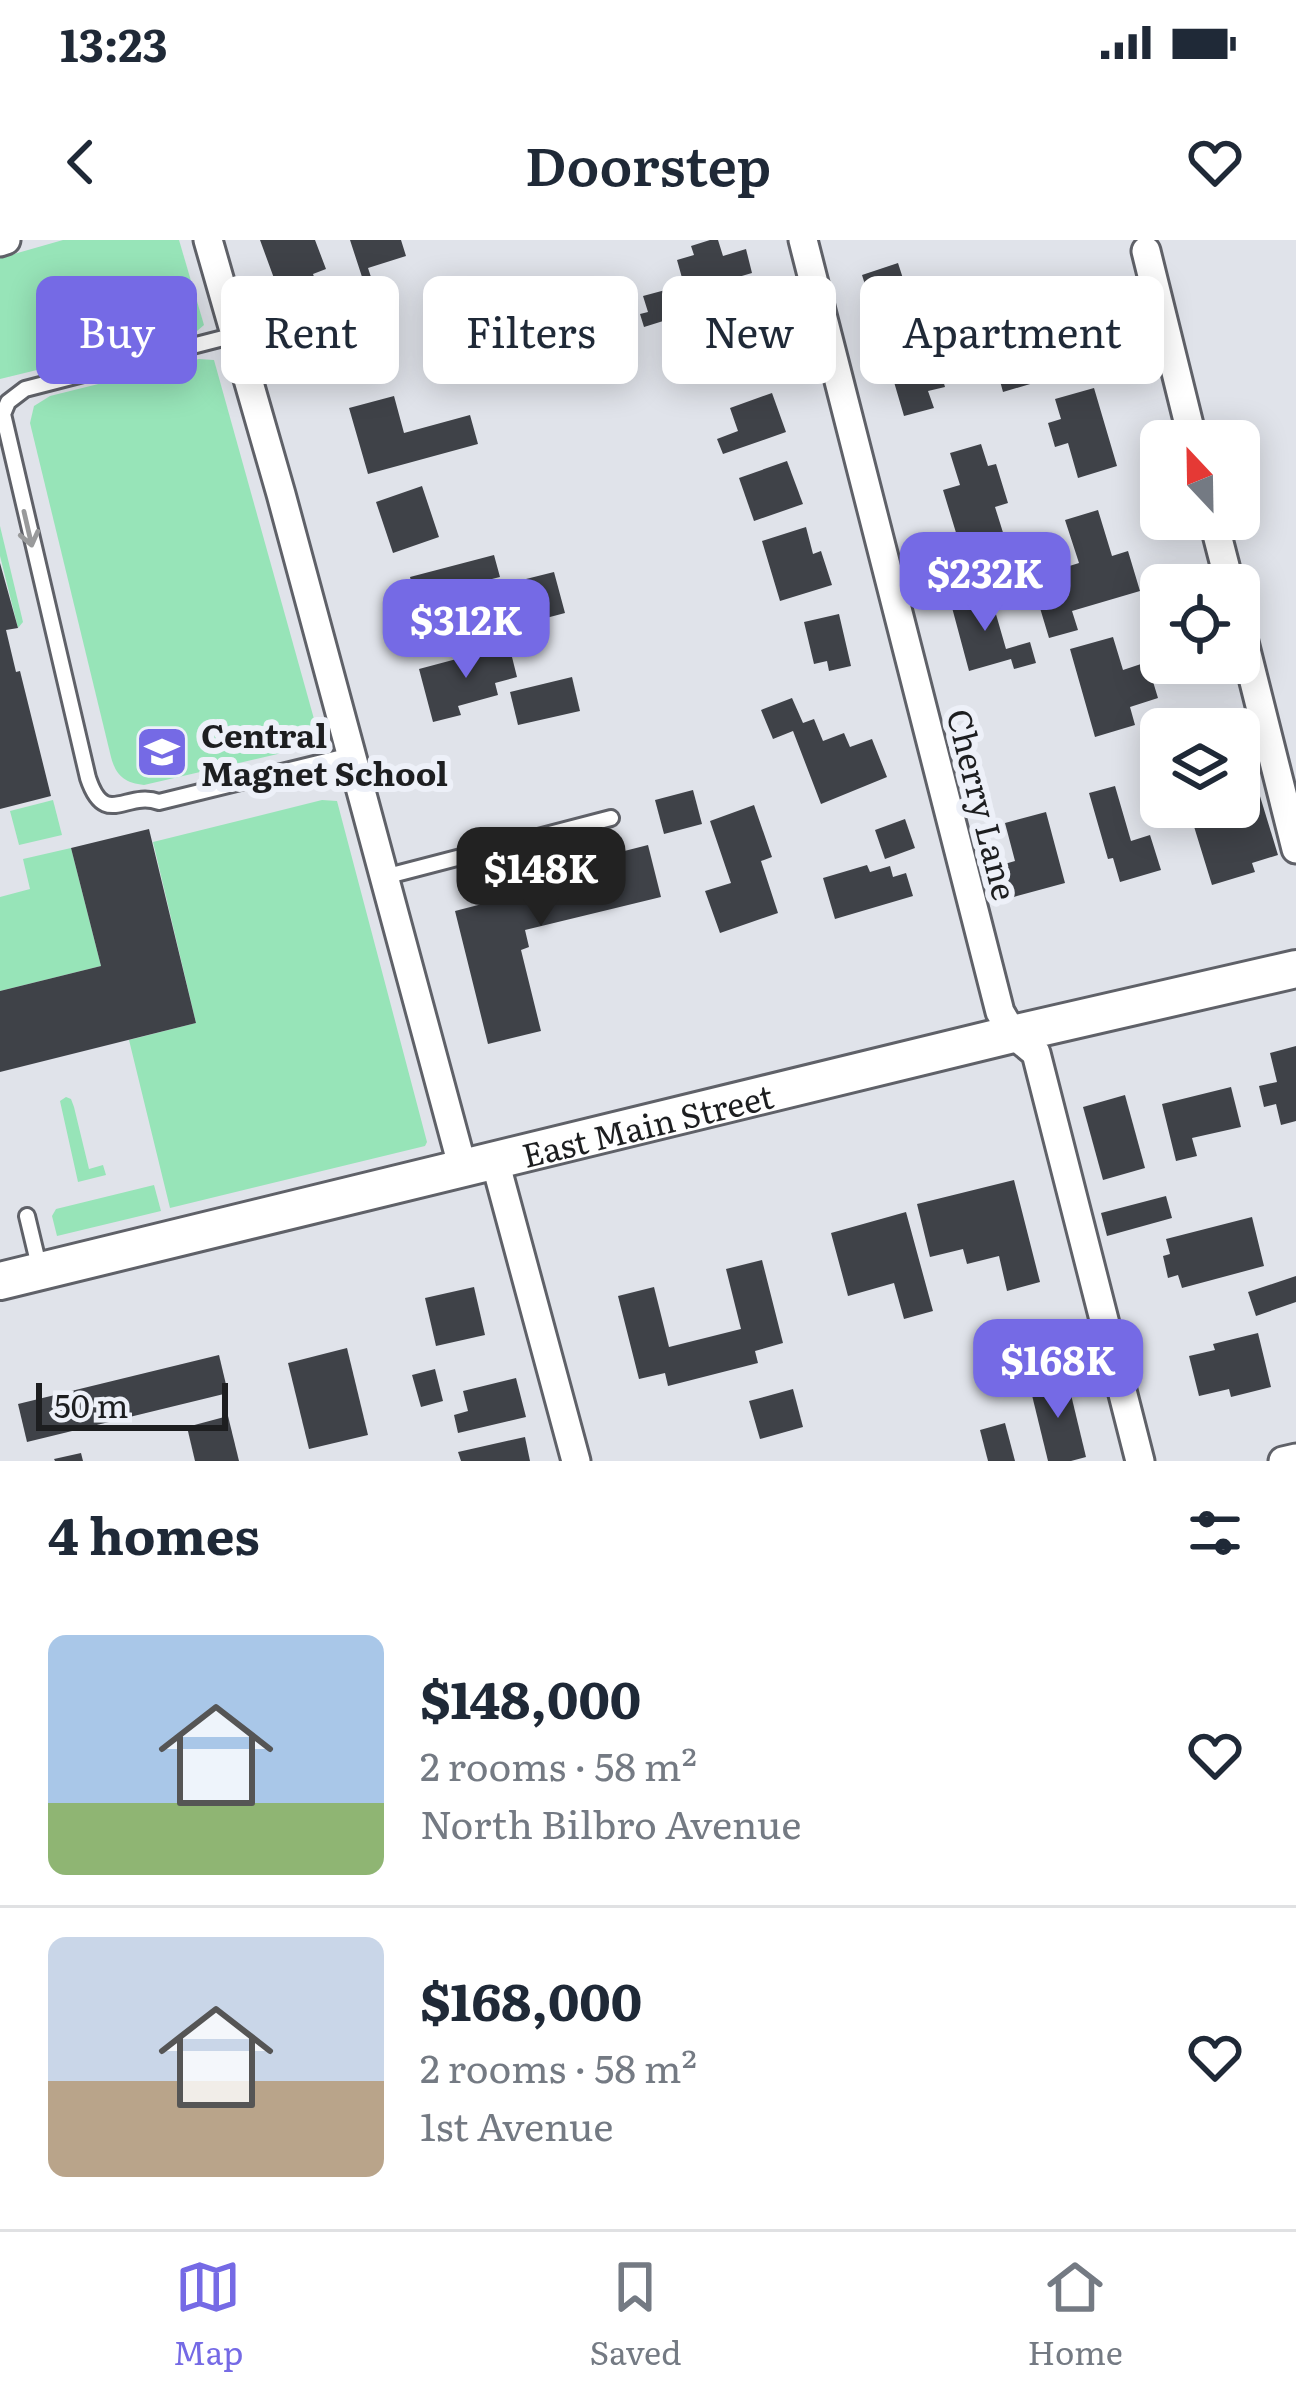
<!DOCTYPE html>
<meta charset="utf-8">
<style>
body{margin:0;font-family:Literata,serif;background:#f2f2f3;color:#1f2937;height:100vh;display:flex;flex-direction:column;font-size:45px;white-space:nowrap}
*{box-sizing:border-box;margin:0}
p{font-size:39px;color:#747a83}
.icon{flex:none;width:66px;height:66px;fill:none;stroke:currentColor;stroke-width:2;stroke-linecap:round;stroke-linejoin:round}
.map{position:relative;height:1221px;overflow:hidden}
.panel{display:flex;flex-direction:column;background:#fff;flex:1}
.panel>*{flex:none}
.guide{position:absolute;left:36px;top:36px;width:1224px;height:108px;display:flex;gap:24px}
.needle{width:78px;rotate:338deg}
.controls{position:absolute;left:1140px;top:180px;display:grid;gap:24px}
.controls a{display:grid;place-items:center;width:120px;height:120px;border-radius:18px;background:#fff;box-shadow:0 6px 30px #0003;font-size:60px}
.scale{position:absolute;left:36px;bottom:30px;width:192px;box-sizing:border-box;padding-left:12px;border:6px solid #1d1e20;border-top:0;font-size:33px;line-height:42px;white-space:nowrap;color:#1d1e20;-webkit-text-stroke:9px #edf0f8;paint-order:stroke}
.price{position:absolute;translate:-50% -102px;padding:0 27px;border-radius:24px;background:#756ae5;color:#fff;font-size:39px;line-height:78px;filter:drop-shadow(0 3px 6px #0008)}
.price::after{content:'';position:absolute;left:50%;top:72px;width:36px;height:27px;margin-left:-18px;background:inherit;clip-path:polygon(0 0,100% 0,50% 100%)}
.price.current{background:#222;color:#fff}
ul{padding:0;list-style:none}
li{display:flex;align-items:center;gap:36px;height:300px;padding:0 48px}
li+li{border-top:3px solid #e0e1e3}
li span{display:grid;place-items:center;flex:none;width:336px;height:240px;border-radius:18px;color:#555}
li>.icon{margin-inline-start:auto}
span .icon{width:144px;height:144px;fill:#fffc;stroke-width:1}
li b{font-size:51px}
h2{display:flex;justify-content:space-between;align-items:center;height:144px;padding:0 48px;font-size:51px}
.pill{padding:0 42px;border-radius:18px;background:#fff;box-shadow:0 6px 30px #0003;font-size:42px;line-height:108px}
.pill.current{background:#756ae5;color:#fff}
.status{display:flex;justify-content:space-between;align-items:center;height:84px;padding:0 60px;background:#fff;direction:ltr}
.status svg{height:33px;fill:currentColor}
header{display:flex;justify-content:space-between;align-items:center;height:156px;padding:0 48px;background:#fff;font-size:54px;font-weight:600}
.tab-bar{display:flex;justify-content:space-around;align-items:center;height:168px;border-top:3px solid #e0e1e3;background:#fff;font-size:33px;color:#747a83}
.tab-bar a{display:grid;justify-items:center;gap:6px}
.tab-bar .current{color:#756ae5}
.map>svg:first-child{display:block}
.green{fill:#97e4b8}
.building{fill:#3f4248}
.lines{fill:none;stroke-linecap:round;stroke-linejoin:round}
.lane-casing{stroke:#5f6168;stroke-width:20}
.street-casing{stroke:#5f6168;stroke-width:33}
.secondary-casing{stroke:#5f6168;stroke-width:42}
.lane{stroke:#fff;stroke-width:14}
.street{stroke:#fff;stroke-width:27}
.secondary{stroke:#fff;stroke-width:36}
.oneway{stroke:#999a9b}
.labels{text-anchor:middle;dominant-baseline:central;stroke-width:12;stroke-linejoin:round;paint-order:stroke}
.poi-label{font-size:33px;font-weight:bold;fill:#1d1e20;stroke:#edf0f8;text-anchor:start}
.street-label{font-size:33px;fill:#1d1e20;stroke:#edf0f8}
</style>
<div class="status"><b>13:23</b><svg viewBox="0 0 49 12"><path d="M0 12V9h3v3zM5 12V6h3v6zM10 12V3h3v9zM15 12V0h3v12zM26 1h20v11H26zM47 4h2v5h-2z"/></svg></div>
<header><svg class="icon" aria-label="back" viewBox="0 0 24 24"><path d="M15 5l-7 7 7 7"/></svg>Doorstep<svg class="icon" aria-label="heart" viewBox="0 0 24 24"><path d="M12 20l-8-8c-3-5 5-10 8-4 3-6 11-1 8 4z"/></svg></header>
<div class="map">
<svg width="1296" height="1221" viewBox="0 0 1296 1221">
<rect width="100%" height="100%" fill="#e0e3ea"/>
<g class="green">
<path d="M63,0H179L204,85L197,91L0,139V18Z"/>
<path d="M199,119L214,120L321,504L144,545C125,543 116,536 111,517L30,183L34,166L50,156Z"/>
<path d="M0,286L23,382L18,388L0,316Z"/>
<path d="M53,560L62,595L19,605L10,571Z"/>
<path d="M322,560L337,561L427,902L425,906L170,968L129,800L196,783L153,602Z"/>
<path d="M71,608L101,726L0,751V657L30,649L23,619Z"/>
<path d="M66,857L71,859L74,867L89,929L103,925L106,935L78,942L60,861Z"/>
<path d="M154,945L161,971L57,996L52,976L56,969Z"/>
</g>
<g class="building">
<path d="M260,0H315L326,29L313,34L323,61L300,69L289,36L275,41Z"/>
<path d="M350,0H401L406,16L368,28L372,40L364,43Z"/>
<path d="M710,0H718L723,16L746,9L752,33L670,57L676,77L644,87L640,74L648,72L643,56L684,45L677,20L694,15L691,6Z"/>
<path d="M898,23L909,57L939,47L950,82L918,91L912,72L877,83L862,35Z"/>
<path d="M1045,41L1053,68L1029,75L1047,139L1003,152L994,119L982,123L973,91L987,87L979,59Z"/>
<path d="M754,78L767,114L705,136L699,119L681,125L674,106Z"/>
<path d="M922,115L926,130L939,126L945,147L928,151L934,168L904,176L889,125Z"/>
<path d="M1094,148L1117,226L1078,238L1068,203L1055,207L1048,183L1061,179L1055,159Z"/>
<path d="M772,153L786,192L723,214L717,199L738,191L730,168Z"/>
<path d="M394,156L404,193L470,175L478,204L368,234L349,168Z"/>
<path d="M981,204L988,226L996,224L1008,263L995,267L1011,318L968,332L943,250L960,245L950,213Z"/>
<path d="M787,221L803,264L754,281L739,238Z"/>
<path d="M422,246L439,297L393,313L376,262Z"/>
<path d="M1098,270L1112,316L1128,311L1140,351L1072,371L1078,390L1049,398L1031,338L1079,323L1065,280Z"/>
<path d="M806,287L813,314L821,311L832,345L780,361L762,301Z"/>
<path d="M494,315L500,337L484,341L488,357L449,367L452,378L422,386L410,337Z"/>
<path d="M0,323L18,388L6,390L16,432L20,431L51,556L0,569Z"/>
<path d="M554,332L565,373L516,386L508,355L530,350L526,339Z"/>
<path d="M989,350L1006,409L1030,402L1036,423L1014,429L1011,419L969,431L950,360Z"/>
<path d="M839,374L851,426L829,431L827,421L814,424L804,382Z"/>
<path d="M1113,397L1123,430L1147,422L1158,458L1130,467L1135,485L1095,497L1070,409Z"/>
<path d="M509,405L517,437L495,443L498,455L458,466L461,475L433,482L419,429Z"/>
<path d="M572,437L580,471L518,485L510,452Z"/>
<path d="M792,458L803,483L814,479L823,501L844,493L850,507L872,499L887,537L821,564L793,491L773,499L761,470Z"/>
<path d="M1191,473L1195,489H1161L1160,510L1152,485Z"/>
<path d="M1252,530L1278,615L1252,623L1255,632L1212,645L1188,567H1239V534Z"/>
<path d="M1115,546L1131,601L1150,595L1161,630L1120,642L1113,618L1108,619L1089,553Z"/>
<path d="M693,550L702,584L664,594L655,560Z"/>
<path d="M754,565L772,617L761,621L778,673L720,693L705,651L731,643L710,581Z"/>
<path d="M1046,572L1065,643L1010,658L1001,625L1015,621L1005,583Z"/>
<path d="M905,579L915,608L885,619L875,590Z"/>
<path d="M149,589L196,783L0,832V751L101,726L71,608Z"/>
<path d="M648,605L661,657L525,690L529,707L521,710L541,791L488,804L455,671L517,655L514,639Z"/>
<path d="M867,625L870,632L890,626L893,637L906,633L913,656L835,679L823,638Z"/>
<path d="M1296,806V881L1281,885L1276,864L1264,867L1259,846L1277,842L1270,813Z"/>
<path d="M1231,847L1241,887L1192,898L1197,916L1176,921L1162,864Z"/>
<path d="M1125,855L1145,928L1103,940L1083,867Z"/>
<path d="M1014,940L1040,1042L1007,1051L999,1016L967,1024L963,1009L930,1017L917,964Z"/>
<path d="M1166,956L1172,978L1107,996L1101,973Z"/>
<path d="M906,972L933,1071L904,1079L894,1043L848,1056L831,993Z"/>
<path d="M1252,977L1264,1026L1182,1048L1178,1035L1168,1038L1163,1016L1170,1014L1166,999Z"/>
<path d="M762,1020L783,1103L755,1111L758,1123L668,1146L665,1133L639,1139L618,1056L654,1047L669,1107L741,1089L726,1029Z"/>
<path d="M1296,1036V1062L1256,1076L1248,1052Z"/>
<path d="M474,1047L485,1095L436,1106L425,1058Z"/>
<path d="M1258,1093L1271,1147L1231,1157L1229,1149L1199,1156L1189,1116L1215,1110L1213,1104Z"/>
<path d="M347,1108L368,1195L309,1209L288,1123Z"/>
<path d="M219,1115L228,1153L27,1202L18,1164Z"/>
<path d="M435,1129L443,1161L421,1167L412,1135Z"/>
<path d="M516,1138L526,1177L458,1193L454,1175L468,1171L463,1151Z"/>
<path d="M1067,1138L1086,1217L1071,1221H1048L1030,1147Z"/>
<path d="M793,1149L803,1187L760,1199L749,1161Z"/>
<path d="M228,1176L239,1221H195L187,1187Z"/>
<path d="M1005,1183L1015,1221H988L980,1190Z"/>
<path d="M525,1197L530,1221H461L458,1212Z"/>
<path d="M81,1213L83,1221H55L54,1219Z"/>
</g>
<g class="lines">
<g class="lane-casing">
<g id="lane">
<path d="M235,95L25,149L8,162L3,174L88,538C105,589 126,550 159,562L351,515"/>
<path d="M384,637L611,578"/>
<path d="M27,976L39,1026"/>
</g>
</g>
<g class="street-casing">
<g id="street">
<path d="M208,0L281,254L463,929"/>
<path d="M803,0L1000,772L1013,794L1036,813L1140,1221"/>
<path d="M0,2L6,0"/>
<path d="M1146,11L1193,201"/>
<path d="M1213,279L1230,345"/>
<path d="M1239,382L1296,609"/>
<path d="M495,921L576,1221"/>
<path d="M1283,1221L1296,1218"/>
</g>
</g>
<g class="secondary-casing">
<g id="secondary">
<path id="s1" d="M0,1041L1013,794L1296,729"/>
</g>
</g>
<use href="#lane" class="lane"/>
<use href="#street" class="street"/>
<use href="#secondary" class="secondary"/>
</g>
<defs><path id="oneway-shaft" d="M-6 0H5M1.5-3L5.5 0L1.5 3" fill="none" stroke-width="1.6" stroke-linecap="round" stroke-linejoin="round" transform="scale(3)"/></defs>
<use class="oneway" href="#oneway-shaft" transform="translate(28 289) rotate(77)"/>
<defs>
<g id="school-square" transform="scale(2.7)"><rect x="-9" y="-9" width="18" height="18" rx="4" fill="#756ae5" stroke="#edf0f8"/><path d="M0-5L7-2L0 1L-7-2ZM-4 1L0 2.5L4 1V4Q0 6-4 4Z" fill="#fff"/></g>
</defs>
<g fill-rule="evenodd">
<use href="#school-square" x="162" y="512"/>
</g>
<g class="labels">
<g class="poi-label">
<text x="201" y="493">Central<tspan x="201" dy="38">Magnet School</tspan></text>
</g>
<g class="street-label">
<text transform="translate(984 564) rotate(76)">Cherry Lane</text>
<text stroke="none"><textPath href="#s1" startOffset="666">East Main Street</textPath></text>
</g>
</g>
</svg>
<div class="controls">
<a><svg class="needle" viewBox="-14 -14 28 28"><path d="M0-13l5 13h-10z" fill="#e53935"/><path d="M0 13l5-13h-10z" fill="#747a83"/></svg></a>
<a><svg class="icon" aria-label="locate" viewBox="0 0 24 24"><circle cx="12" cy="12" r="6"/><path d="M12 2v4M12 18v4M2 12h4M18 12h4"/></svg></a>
<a><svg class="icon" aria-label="layers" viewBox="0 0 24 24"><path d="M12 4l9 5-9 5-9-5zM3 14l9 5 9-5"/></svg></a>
</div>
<div class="scale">50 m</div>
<b class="price" style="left:985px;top:394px">$232K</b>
<b class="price" style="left:466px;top:441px">$312K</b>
<b class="price current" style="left:541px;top:689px">$148K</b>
<b class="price" style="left:1058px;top:1181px">$168K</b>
<div class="guide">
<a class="pill current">Buy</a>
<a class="pill">Rent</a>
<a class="pill">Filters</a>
<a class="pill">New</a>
<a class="pill">Apartment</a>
</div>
</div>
<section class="panel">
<h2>4 homes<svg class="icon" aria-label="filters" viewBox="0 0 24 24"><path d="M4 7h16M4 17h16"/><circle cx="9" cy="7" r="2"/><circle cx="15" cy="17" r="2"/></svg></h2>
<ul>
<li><span style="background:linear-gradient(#a9c7e8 70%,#8fb573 0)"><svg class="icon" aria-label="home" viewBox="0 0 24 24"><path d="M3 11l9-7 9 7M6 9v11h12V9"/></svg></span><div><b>$148,000</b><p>2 rooms · 58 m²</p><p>North Bilbro Avenue</p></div><svg class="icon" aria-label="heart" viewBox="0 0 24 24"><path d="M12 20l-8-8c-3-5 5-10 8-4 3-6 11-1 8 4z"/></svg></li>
<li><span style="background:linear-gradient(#c9d6e8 60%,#b9a48a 0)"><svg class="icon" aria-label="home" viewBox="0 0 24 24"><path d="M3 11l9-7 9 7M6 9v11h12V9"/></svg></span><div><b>$168,000</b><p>2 rooms · 58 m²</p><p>1st Avenue</p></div><svg class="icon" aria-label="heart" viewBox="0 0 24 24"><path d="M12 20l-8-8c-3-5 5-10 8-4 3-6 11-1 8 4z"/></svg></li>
</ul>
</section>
<nav class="tab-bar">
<a class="current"><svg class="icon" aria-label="map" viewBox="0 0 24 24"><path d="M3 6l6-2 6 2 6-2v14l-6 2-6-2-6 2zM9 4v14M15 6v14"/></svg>Map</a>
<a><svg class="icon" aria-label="saved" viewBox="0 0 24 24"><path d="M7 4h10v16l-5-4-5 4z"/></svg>Saved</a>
<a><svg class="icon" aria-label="home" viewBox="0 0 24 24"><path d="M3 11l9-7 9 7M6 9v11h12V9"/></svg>Home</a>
</nav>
